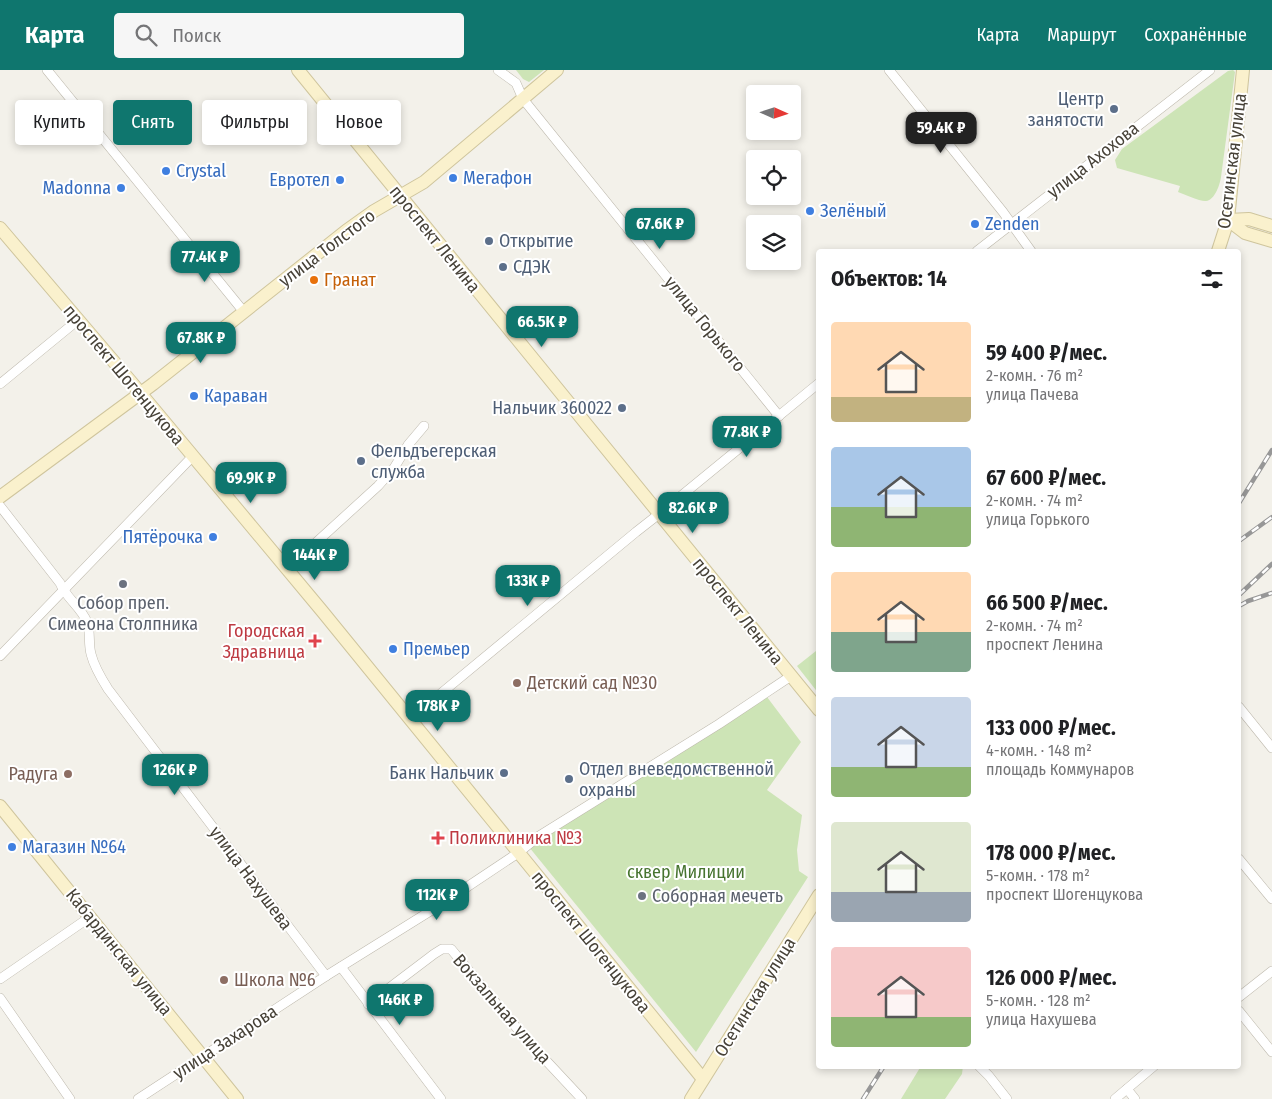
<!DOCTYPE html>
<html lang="ru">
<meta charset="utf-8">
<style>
body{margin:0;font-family:"Fira Sans Condensed",sans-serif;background:#f6f6f6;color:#202124;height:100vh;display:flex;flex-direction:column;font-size:19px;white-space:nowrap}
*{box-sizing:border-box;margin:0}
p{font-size:16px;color:#757577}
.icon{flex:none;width:28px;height:28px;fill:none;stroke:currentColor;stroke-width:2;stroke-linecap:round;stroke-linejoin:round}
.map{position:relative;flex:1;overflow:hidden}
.sheet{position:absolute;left:816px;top:179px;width:425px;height:820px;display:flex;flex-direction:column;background:#fff;border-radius:5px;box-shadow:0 2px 8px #0003}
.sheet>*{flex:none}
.banner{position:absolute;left:15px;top:30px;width:475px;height:45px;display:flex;gap:10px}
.needle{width:32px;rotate:93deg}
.tools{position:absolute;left:746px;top:15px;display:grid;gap:10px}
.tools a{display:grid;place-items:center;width:55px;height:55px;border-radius:5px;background:#fff;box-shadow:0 2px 8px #0003;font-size:25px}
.price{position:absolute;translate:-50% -42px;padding:0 11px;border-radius:10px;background:#0f766e;color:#fff;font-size:16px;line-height:32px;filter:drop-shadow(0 1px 2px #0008)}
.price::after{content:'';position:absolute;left:50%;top:30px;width:15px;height:11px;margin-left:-8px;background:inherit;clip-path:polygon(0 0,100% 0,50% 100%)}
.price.selected{background:#222;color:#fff}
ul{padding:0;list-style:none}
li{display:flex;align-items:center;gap:15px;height:125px;padding:0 15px}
li span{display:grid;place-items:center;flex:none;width:140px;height:100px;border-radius:5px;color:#555}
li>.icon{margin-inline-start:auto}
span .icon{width:60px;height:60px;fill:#fffc;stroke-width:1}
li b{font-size:21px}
h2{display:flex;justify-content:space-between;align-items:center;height:60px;padding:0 15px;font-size:21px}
.chip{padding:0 18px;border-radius:5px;background:#fff;box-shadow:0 2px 8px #0003;font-size:18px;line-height:45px}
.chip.selected{background:#0f766e;color:#fff}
header{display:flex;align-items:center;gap:30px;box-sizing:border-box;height:70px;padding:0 25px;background:#0f766e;color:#fff}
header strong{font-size:24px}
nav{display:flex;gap:28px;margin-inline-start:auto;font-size:18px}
.search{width:350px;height:45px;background:#f6f6f6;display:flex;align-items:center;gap:12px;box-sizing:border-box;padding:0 18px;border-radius:5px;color:#757577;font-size:19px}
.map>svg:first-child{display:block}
.green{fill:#cde4b6}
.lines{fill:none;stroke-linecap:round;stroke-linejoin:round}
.street-casing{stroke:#beb9ad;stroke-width:10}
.secondary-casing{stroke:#cfc59d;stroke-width:14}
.street{stroke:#fff;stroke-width:9}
.secondary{stroke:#faf1cd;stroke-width:12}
.rail-casing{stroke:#979797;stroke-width:4.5}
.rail{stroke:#fff;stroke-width:2.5;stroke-dasharray:8;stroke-linecap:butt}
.service-dot{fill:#5c6f8a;stroke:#fff;stroke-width:2}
.shop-dot{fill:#3f7fe0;stroke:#fff;stroke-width:2}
.food-dot{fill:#e8710a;stroke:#fff;stroke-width:2}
.worship-dot{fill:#6b7280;stroke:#fff;stroke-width:2}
.health-dot{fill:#e0444e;stroke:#fff;stroke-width:2}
.education-dot{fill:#8d6e63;stroke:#fff;stroke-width:2}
.labels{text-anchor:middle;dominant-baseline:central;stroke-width:4;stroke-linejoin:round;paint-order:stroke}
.service-label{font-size:18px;fill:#4e5e75;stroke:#fff;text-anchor:start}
.street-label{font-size:18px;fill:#474238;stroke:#fff}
.shop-label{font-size:18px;fill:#366cbe;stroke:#fff;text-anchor:start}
.food-label{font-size:18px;fill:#c56008;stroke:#fff;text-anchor:start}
.worship-label{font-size:18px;fill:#5b616d;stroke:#fff}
.health-label{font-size:18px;fill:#be3a42;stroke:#fff;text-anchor:end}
.education-label{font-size:18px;fill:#785e54;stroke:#fff;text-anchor:start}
.park-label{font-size:18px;fill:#477430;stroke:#fff}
</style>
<header>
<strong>Карта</strong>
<div class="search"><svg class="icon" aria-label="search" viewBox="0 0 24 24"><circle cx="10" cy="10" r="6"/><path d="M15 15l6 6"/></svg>Поиск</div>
<nav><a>Карта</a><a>Маршрут</a><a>Сохранённые</a></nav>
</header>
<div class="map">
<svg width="1272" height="1029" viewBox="0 0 1272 1029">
<rect width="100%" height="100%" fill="#f3f1ea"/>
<g class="green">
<path d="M516,0H544L529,12L523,9Z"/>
<path d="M1228,1L1233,0L1235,2L1221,107C1220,114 1215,130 1206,131C1201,132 1184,124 1178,122L1180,116L1117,98L1115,90L1122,79Z"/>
<path d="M816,581L819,583V624L797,596Z"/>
<path d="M767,627L801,672L767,720L802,745L797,780L799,801L808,807L696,982L529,777Z"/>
<path d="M921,996H963L962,1004L945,1029H901Z"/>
</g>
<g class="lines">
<g class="street-casing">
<g id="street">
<path d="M47,0L244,242"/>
<path d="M498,0L516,13L523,29L779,346"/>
<path d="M889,0L1003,142L1031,181"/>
<path d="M977,181L1210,0"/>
<path d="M0,314L78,250"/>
<path d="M0,436L60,513C66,528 81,537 87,552C91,562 88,573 91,584C94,596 101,608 108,619L326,906"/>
<path d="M287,499L378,416L394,398L408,375L424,356"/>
<path d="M0,586L193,386"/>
<path d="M1239,637L1272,678"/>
<path d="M410,649L636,462L659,444L819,313"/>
<path d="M1239,789L1272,829"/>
<path d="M341,897L441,1029"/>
<path d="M0,909L90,847"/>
<path d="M1239,927L1272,901"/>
<path d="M0,928L70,1029"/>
<path d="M368,934L434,884L442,879H451L525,968L582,1029"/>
<path d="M1239,941L1272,982"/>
<path d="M979,996L989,1006L1007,1029"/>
<path d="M1127,1019L1135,1029"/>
<path d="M138,1029L326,906L440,835L518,783L539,766L719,654L791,606"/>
<path d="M1115,1029L1154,996"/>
</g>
</g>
<g class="secondary-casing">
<g id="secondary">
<path d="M298,0L819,640"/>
<path d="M1228,150L1245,163L1272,171"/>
<path d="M1228,150L1249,149L1272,156"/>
<path d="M0,158L132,313L322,541L703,1009"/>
<path d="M1218,181L1228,150L1243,0"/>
<path d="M0,427L153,314L346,161L374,141L424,112L557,0"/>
<path d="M0,736L237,1029"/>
<path d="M691,1029L819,825"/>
</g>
</g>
<use href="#street" class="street"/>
<use href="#secondary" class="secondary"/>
<g class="rail-casing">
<g id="rail">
<path d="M1239,433L1272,380"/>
<path d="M1239,471L1272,447"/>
<path d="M1239,525L1272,494"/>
<path d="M1239,536L1248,531L1272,523"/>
<path d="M863,1029L884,996"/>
</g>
</g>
<use href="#rail" class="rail"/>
</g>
<g class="service-dot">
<circle cx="1114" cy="39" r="5"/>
<circle cx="489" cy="171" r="5"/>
<circle cx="503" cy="197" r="5"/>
<circle cx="622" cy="338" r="5"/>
<circle cx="361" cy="391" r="5"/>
<circle cx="504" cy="703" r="5"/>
<circle cx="569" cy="709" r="5"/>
</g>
<g class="shop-dot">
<circle cx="166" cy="101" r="5"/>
<circle cx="453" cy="108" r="5"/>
<circle cx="340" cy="110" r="5"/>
<circle cx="121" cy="118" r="5"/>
<circle cx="810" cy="141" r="5"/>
<circle cx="975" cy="154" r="5"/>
<circle cx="194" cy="326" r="5"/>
<circle cx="213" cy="467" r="5"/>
<circle cx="393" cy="579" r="5"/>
<circle cx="12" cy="777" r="5"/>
</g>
<circle class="food-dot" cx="314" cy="210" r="5"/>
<g class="worship-dot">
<circle cx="123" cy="514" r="5"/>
<circle cx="642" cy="826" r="5"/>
</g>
<g class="health-dot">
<path d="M312.5 563.5h5v5h5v5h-5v5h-5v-5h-5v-5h5z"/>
<path d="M435.5 760.5h5v5h5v5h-5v5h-5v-5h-5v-5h5z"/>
</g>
<g class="education-dot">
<circle cx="517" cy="613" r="5"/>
<circle cx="68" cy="704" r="5"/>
<circle cx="224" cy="910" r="5"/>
</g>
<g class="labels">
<g class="service-label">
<text x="1104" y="29" text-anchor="end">Центр<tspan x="1104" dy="21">занятости</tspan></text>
<text x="499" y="171">Открытие</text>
<text x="513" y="197">СДЭК</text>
<text x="612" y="338" text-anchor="end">Нальчик 360022</text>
<text x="371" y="381">Фельдъегерская<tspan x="371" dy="21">служба</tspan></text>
<text x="579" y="699">Отдел вневедомственной<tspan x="579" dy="21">охраны</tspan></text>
<text x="494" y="703" text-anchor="end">Банк Нальчик</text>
</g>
<g class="street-label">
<text transform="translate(1093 90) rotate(-38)">улица Ахохова</text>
<text transform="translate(1232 91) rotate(-83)">Осетинская улица</text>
<text transform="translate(435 169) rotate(51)">проспект Ленина</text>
<text transform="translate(327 178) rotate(-37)">улица Толстого</text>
<text transform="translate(705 254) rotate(51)">улица Горького</text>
<text transform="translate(124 305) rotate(50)">проспект Шогенцукова</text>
<text transform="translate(738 541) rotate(51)">проспект Ленина</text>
<text transform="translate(251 808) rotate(53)">улица Нахушева</text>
<text transform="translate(591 872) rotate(51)">проспект Шогенцукова</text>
<text transform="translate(119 882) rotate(51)">Кабардинская улица</text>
<text transform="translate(755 927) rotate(-58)">Осетинская улица</text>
<text transform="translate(502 939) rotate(49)">Вокзальная улица</text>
<text transform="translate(225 972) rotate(-33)">улица Захарова</text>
</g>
<g class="shop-label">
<text x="176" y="101">Crystal</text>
<text x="463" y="108">Мегафон</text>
<text x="330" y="110" text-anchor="end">Евротел</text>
<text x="111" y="118" text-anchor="end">Madonna</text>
<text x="820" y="141">Зелёный</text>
<text x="985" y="154">Zenden</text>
<text x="204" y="326">Караван</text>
<text x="203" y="467" text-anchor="end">Пятёрочка</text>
<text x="403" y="579">Премьер</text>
<text x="22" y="777">Магазин №64</text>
</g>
<g class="food-label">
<text x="324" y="210">Гранат</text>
</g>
<g class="worship-label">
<text x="123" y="533">Собор преп.<tspan x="123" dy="21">Симеона Столпника</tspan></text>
<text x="652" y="826" text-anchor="start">Соборная мечеть</text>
</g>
<g class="health-label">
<text x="305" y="561">Городская<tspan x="305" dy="21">Здравница</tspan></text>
<text x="449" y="768" text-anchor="start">Поликлиника №3</text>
</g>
<g class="education-label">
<text x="527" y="613">Детский сад №30</text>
<text x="58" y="704" text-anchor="end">Радуга</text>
<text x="234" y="910">Школа №6</text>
</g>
<g class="park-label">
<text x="686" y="802">сквер Милиции</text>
</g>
</g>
</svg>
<div class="tools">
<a><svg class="needle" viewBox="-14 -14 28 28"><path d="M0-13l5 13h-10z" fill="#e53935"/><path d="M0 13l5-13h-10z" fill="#757577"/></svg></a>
<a><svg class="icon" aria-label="locate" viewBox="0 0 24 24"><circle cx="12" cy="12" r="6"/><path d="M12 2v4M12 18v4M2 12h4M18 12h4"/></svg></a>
<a><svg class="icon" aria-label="layers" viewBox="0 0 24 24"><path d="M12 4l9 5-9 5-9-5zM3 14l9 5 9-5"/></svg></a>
</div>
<b class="price selected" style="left:941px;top:84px">59.4K ₽</b>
<b class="price" style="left:660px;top:180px">67.6K ₽</b>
<b class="price" style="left:205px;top:213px">77.4K ₽</b>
<b class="price" style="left:542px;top:278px">66.5K ₽</b>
<b class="price" style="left:201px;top:294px">67.8K ₽</b>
<b class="price" style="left:747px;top:388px">77.8K ₽</b>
<b class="price" style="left:251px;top:434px">69.9K ₽</b>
<b class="price" style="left:693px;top:464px">82.6K ₽</b>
<b class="price" style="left:315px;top:511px">144K ₽</b>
<b class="price" style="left:528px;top:537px">133K ₽</b>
<b class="price" style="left:438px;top:662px">178K ₽</b>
<b class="price" style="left:175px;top:726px">126K ₽</b>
<b class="price" style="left:437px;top:851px">112K ₽</b>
<b class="price" style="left:400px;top:956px">146K ₽</b>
<div class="banner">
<a class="chip">Купить</a>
<a class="chip selected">Снять</a>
<a class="chip">Фильтры</a>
<a class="chip">Новое</a>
</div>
<section class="sheet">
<h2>Объектов: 14<svg class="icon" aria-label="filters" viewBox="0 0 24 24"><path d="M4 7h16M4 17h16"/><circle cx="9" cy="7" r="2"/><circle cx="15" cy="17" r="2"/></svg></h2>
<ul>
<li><span style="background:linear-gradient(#ffd9b3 75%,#c2b280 0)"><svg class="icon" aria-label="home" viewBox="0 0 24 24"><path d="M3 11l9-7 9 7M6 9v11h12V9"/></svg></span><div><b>59 400 ₽/мес.</b><p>2-комн. · 76 m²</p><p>улица Пачева</p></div></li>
<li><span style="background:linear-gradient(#a9c7e8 60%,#8fb573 0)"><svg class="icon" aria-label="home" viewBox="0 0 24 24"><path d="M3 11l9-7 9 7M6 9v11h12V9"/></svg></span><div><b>67 600 ₽/мес.</b><p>2-комн. · 74 m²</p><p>улица Горького</p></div></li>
<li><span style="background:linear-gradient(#ffd9b3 60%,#7fa58c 0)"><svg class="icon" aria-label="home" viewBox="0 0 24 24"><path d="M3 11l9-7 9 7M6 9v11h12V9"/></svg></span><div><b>66 500 ₽/мес.</b><p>2-комн. · 74 m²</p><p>проспект Ленина</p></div></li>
<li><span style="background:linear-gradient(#c9d6e8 70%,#8fb573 0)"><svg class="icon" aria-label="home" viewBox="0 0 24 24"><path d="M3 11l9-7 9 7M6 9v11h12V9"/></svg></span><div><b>133 000 ₽/мес.</b><p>4-комн. · 148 m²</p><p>площадь Коммунаров</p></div></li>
<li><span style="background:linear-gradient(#dfe7d0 70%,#9aa5b1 0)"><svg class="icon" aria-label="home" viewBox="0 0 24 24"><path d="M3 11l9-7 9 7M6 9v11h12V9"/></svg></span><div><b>178 000 ₽/мес.</b><p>5-комн. · 178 m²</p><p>проспект Шогенцукова</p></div></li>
<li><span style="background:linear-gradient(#f6c9c9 70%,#8fb573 0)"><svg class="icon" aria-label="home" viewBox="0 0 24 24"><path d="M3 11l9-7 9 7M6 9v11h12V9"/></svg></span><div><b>126 000 ₽/мес.</b><p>5-комн. · 128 m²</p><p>улица Нахушева</p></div></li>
</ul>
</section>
</div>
